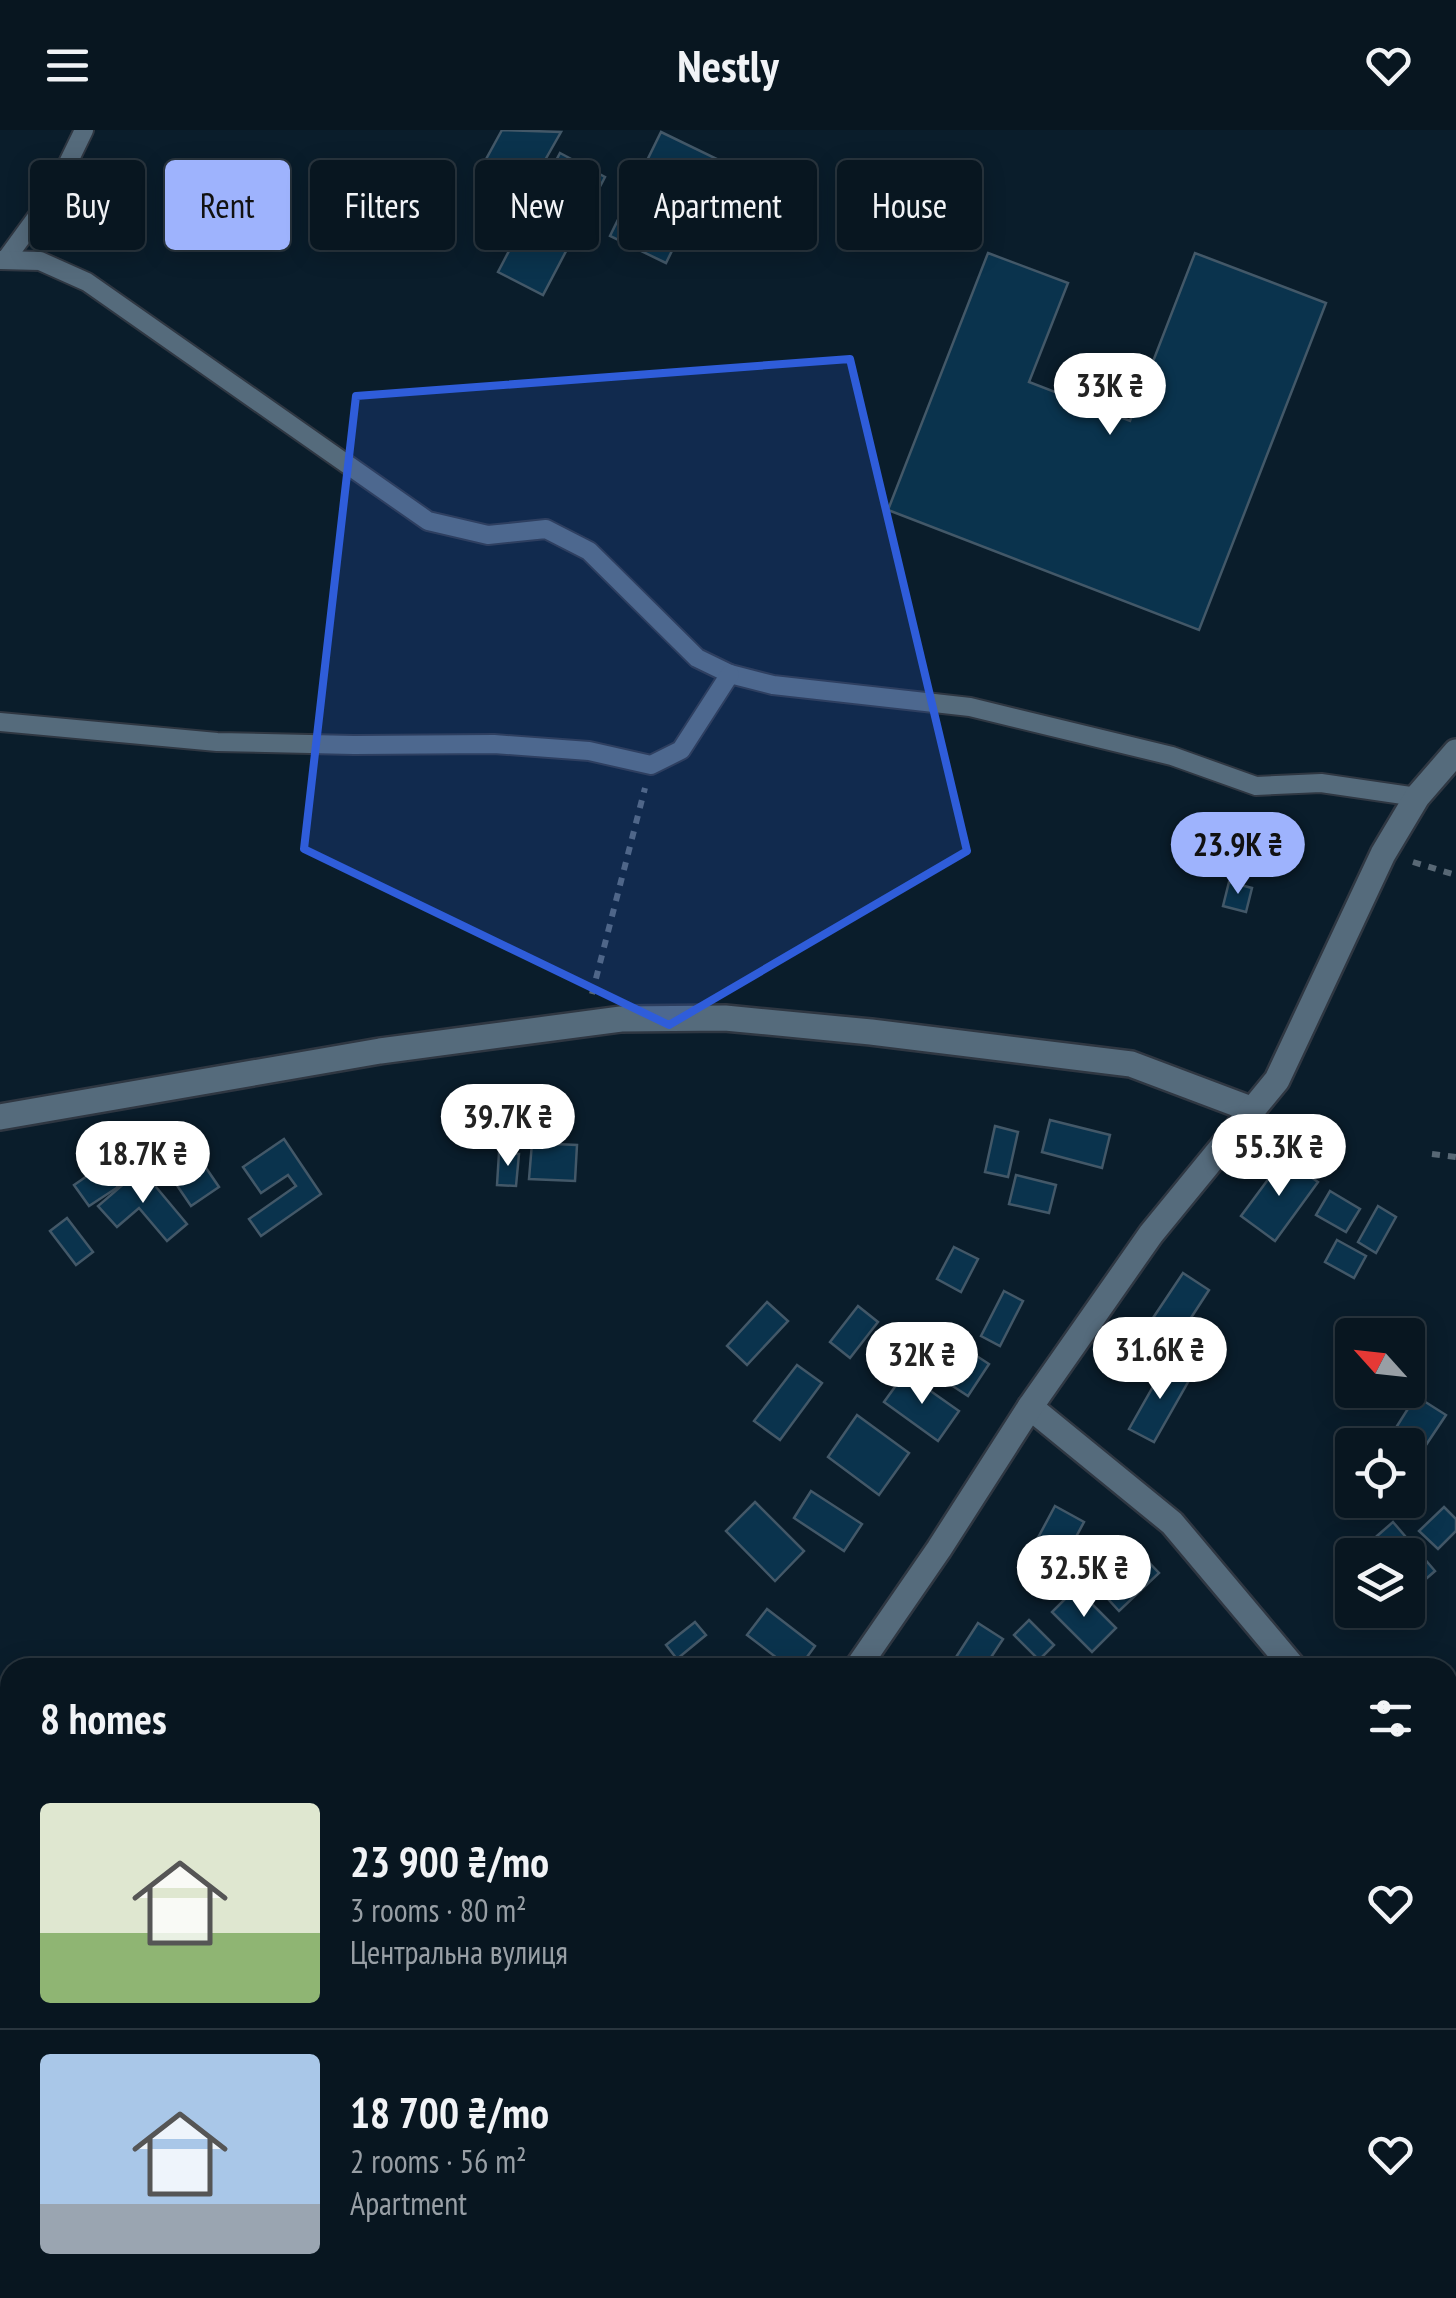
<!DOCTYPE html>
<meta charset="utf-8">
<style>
body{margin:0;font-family:"PT Sans Narrow",sans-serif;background:#111f29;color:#f1f3f6;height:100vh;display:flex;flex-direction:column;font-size:38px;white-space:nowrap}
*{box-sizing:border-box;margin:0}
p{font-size:32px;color:#989fa5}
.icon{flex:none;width:55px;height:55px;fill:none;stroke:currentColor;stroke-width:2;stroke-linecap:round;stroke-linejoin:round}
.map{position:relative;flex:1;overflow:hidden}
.panel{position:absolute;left:0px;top:1528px;width:1458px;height:642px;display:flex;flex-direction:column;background:#081620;border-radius:30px 30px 0 0;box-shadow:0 5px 25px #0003,0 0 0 2px #29353e}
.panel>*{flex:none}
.guide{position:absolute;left:30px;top:30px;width:1398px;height:90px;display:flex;gap:20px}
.needle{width:65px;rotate:297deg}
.buttons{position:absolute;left:1335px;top:1188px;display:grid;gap:20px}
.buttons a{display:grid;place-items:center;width:90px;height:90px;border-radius:10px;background:#081620;box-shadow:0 5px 25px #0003,0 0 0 2px #29353e;font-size:50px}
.price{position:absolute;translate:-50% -85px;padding:0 22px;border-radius:35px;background:#fff;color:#222;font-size:32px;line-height:65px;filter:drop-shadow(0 2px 5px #0008)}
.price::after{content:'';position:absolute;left:50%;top:60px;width:30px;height:22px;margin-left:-15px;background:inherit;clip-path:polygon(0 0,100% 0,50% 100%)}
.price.current{background:#9eb3fd;color:#111}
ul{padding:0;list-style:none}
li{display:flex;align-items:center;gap:30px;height:250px;padding:0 40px}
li+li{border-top:2px solid #29353e}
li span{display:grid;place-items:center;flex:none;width:280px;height:200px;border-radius:10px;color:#555}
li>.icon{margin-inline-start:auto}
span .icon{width:120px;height:120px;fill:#fffc;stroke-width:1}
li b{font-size:42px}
h2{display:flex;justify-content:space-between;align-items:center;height:120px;padding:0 40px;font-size:42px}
.tag{padding:0 35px;border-radius:10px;background:#081620;box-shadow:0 5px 25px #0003,0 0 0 2px #29353e;font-size:35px;line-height:90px}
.tag.current{background:#9eb3fd;color:#111}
header{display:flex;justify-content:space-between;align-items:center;height:130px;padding:0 40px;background:#081620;font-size:45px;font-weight:700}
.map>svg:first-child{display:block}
.building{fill:#0a334d;stroke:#435868;stroke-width:2.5}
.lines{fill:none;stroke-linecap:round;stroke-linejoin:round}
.service-casing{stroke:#2f3742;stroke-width:22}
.minor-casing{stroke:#2f3742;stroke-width:30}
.path{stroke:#586875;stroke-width:6;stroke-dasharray:8 8;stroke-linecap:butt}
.service{stroke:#556b7c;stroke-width:18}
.minor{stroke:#556b7c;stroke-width:25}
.marked{fill:#2f5dda;fill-opacity:0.2;stroke:#2f5dda;stroke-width:8;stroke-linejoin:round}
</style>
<header><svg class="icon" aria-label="menu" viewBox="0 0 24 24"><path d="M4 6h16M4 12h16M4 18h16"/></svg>Nestly<svg class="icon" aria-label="heart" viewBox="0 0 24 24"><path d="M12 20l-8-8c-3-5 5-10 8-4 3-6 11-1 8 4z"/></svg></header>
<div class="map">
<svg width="1456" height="2168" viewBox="0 0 1456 2168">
<rect width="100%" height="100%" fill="#0a1d2b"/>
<g class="building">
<path d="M502,0L561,2L524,67L479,42Z"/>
<path d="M661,2L717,29L666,133L610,106Z"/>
<path d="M560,23L605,47L543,165L498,142Z"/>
<path d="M988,123L1068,153L1029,252L1130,291L1195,123L1326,173L1199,500L888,380Z"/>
<path d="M1229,752L1252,758L1246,782L1223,776Z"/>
<path d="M1050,990L1110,1005L1102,1038L1042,1022Z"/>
<path d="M995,996L1018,1002L1008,1047L985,1042Z"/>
<path d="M185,1007L219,1057L191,1076L157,1026Z"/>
<path d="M284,1009L321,1064L261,1106L249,1089L296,1056L288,1045L261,1063L243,1037Z"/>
<path d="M532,1013L577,1015L575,1051L529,1049Z"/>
<path d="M499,1023L519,1024L516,1056L497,1055Z"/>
<path d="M1284,1028L1318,1052L1275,1111L1241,1086Z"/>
<path d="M103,1035L118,1057L89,1076L74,1055Z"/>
<path d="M141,1039L187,1094L167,1111L139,1078L117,1097L98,1076Z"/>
<path d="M1016,1045L1056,1055L1049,1083L1009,1074Z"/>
<path d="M1330,1061L1360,1079L1346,1102L1316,1085Z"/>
<path d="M1378,1076L1396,1087L1376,1123L1358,1112Z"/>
<path d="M67,1088L93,1122L76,1135L50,1101Z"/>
<path d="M1337,1110L1366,1126L1354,1148L1325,1132Z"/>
<path d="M954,1117L978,1129L961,1162L937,1149Z"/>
<path d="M1183,1143L1209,1160L1174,1214L1147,1197Z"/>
<path d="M1004,1161L1023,1171L1000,1216L981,1206Z"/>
<path d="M767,1172L788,1191L747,1235L727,1216Z"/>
<path d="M858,1176L878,1192L850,1228L830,1212Z"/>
<path d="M946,1206L989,1234L968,1266L925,1238Z"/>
<path d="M1136,1208L1163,1225L1154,1239L1126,1222Z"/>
<path d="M1167,1232L1192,1245L1154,1312L1129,1299Z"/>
<path d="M797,1235L822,1253L780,1310L754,1291Z"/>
<path d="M905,1243L959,1281L938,1311L884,1272Z"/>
<path d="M1416,1266L1446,1285L1410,1339L1408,1337V1315H1385Z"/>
<path d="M857,1285L909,1323L879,1365L828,1327Z"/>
<path d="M811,1361L862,1394L844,1421L794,1388Z"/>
<path d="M755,1372L804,1421L775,1451L726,1401Z"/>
<path d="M1055,1376L1084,1392L1055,1446L1026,1430Z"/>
<path d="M1444,1377L1456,1389V1401L1438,1419L1419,1401Z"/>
<path d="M1393,1392L1435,1441L1419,1455L1408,1442V1425H1393L1377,1406Z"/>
<path d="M1137,1420L1159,1443L1119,1481L1098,1458Z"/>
<path d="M1076,1458L1116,1498L1092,1522L1052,1482Z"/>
<path d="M767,1479L815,1516L799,1538H790L747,1505Z"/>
<path d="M1029,1490L1054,1515L1039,1530L1014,1505Z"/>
<path d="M695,1492L706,1505L677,1529L666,1515Z"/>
<path d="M978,1493L1003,1509L984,1538H949Z"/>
<path d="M209,2160H281L288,2168H216Z"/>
<path d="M485,2160H538L533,2168H495Z"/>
</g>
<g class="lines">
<g class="service-casing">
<g id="service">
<path d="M6,129L52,66L84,0"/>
<path d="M0,130L40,131L87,152L428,391L488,405L546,399L589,421L697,528L730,544L773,555L970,577L1172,626L1256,656L1321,653L1417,667"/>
<path d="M0,592L217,612L354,615L494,614L589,621L651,635L681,620L730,544"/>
</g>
</g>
<g class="minor-casing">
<g id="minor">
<path d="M0,987L380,921L621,889L725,888L871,902L1131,934L1253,980"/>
<path d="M1030,1277L1172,1393L1294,1538"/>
<path d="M857,1538L939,1419L1030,1277L1151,1104L1277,950L1383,724L1417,667L1456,622"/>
<path d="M1448,1720L1456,1731"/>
<path d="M1448,2099L1456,2093"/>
<path d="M411,2168L416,2160"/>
<path d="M1348,2168L1359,2160"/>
</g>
</g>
<g class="path">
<path d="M1413,732L1456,745"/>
<path d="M592,864L645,658"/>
<path d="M1432,1024L1456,1027"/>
</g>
<use href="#service" class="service"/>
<use href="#minor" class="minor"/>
</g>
<path class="marked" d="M850,229L967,721L669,895L304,719L356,266Z"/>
</svg>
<div class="buttons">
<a><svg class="needle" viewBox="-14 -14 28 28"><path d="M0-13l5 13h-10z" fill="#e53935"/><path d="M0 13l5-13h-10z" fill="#989fa5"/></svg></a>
<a><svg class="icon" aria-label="locate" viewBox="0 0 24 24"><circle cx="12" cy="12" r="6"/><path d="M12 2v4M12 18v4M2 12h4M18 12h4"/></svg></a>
<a><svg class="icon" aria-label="layers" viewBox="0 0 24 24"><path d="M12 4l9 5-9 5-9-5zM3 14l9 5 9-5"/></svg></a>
</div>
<b class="price" style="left:1110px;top:308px">33K ₴</b>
<b class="price current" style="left:1238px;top:767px">23.9K ₴</b>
<b class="price" style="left:508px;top:1039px">39.7K ₴</b>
<b class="price" style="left:1279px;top:1069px">55.3K ₴</b>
<b class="price" style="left:143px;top:1076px">18.7K ₴</b>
<b class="price" style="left:1160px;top:1272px">31.6K ₴</b>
<b class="price" style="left:922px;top:1277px">32K ₴</b>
<b class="price" style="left:1084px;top:1490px">32.5K ₴</b>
<div class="guide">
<a class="tag">Buy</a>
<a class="tag current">Rent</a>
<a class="tag">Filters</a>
<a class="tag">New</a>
<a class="tag">Apartment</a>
<a class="tag">House</a>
</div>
<section class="panel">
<h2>8 homes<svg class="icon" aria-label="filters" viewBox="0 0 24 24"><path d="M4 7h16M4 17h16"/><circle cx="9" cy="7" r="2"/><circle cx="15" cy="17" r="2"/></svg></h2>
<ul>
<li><span style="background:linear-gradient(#dfe7d0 65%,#8fb573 0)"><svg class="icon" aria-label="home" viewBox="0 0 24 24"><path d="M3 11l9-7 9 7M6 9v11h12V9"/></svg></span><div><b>23 900 ₴/mo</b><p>3 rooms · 80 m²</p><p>Центральна вулиця</p></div><svg class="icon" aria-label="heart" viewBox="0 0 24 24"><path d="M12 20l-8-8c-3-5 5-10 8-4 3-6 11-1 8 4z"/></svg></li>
<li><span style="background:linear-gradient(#a9c7e8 75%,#9aa5b1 0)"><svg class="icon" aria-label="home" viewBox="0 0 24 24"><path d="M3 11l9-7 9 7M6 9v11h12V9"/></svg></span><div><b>18 700 ₴/mo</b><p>2 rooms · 56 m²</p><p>Apartment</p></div><svg class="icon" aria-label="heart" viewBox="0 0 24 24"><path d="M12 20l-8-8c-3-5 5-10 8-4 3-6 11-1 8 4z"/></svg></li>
</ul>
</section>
</div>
